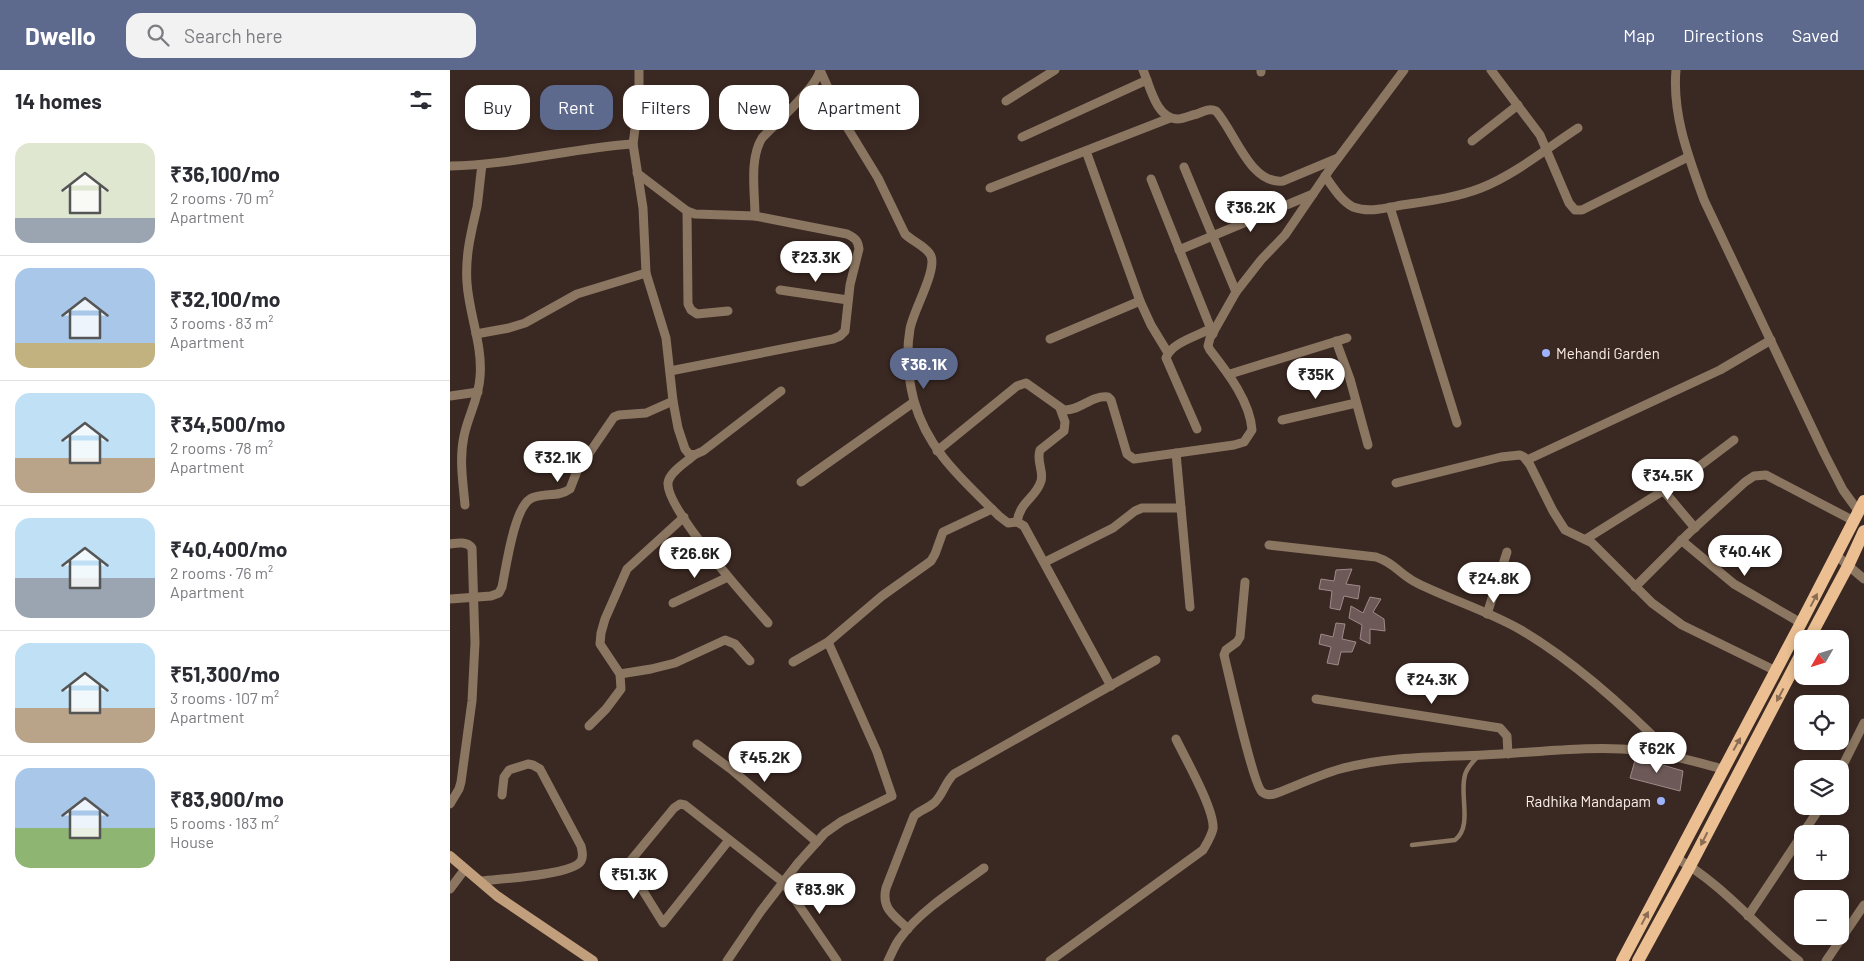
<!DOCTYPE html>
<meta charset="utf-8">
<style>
body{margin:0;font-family:Barlow,sans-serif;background:#f2f2f3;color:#2b2b33;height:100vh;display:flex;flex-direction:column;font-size:19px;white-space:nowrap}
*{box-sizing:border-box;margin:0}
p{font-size:16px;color:#7c7c81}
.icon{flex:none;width:28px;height:28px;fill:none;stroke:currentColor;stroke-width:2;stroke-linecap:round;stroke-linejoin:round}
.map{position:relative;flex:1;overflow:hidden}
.drawer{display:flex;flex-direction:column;background:#fff;width:450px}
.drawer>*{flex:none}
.top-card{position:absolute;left:15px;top:15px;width:475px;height:45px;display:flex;gap:10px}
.needle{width:32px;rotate:231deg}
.controls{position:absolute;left:1344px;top:560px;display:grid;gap:10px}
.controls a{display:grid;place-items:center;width:55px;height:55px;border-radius:10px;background:#fff;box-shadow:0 2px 8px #0003;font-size:25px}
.price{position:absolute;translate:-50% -42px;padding:0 11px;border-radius:18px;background:#fff;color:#222;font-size:16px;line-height:32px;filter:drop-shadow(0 1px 2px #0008)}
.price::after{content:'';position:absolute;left:50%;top:30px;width:15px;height:11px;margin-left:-8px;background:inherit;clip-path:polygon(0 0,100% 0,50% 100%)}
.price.current{background:#5e698e;color:#fff}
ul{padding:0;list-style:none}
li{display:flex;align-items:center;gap:15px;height:125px;padding:0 15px}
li+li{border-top:1px solid #e1e1e2}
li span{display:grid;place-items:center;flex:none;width:140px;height:100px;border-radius:15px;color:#555}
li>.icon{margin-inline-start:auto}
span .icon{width:60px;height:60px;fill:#fffc;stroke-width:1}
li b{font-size:21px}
h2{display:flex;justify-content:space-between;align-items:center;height:60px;padding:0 15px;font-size:21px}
.pill{padding:0 18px;border-radius:15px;background:#fff;box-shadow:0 2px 8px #0003;font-size:18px;line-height:45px}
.pill.current{background:#5e698e;color:#fff}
header{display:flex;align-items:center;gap:30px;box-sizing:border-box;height:70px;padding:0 25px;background:#5e698e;color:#fff}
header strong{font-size:24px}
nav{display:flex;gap:28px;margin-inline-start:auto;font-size:18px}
.search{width:350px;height:45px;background:#f2f2f3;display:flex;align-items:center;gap:12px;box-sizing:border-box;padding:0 18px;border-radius:15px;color:#7c7c81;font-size:19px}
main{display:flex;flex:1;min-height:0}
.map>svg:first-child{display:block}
.building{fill:#6e5959;stroke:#a0898a}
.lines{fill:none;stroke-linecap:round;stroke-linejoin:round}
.lane{stroke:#8b7661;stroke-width:4.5}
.street{stroke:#8b7661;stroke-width:9}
.secondary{stroke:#c19f7c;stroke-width:10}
.primary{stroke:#ebbf92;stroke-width:12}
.oneway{fill:#8a6c54}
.poi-dot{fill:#9db4fd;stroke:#3a2822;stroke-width:2}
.labels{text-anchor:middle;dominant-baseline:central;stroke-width:4.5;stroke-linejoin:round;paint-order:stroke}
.poi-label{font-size:15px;fill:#faeeea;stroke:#3a2822;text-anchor:start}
</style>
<header>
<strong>Dwello</strong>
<div class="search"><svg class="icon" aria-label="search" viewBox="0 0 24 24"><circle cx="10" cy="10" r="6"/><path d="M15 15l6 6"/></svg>Search here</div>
<nav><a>Map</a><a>Directions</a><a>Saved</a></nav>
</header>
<main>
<section class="drawer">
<h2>14 homes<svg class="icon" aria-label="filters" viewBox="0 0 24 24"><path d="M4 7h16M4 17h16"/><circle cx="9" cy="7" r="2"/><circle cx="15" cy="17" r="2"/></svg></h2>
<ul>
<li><span style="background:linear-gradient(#dfe7d0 75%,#9aa5b1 0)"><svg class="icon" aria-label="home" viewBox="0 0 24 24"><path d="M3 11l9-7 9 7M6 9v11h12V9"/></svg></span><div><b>₹36,100/mo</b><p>2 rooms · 70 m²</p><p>Apartment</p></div></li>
<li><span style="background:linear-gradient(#a9c7e8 75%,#c2b280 0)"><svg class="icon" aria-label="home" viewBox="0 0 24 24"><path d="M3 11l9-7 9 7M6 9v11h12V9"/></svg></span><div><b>₹32,100/mo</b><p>3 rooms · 83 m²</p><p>Apartment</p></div></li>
<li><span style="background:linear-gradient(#bfe0f5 65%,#b9a48a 0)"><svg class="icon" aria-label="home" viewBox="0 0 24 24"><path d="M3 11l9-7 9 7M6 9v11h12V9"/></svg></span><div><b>₹34,500/mo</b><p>2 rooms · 78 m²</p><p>Apartment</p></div></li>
<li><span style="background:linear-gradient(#bfe0f5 60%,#9aa5b1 0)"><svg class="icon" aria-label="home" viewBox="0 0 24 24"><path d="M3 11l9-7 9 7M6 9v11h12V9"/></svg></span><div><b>₹40,400/mo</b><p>2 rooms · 76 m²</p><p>Apartment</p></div></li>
<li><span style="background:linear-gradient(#bfe0f5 65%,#b9a48a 0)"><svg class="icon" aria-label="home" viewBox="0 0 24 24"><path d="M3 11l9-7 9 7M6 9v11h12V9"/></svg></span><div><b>₹51,300/mo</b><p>3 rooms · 107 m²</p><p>Apartment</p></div></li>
<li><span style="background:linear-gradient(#a9c7e8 60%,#8fb573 0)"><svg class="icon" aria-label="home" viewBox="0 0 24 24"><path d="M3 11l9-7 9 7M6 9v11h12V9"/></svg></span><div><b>₹83,900/mo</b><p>5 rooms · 183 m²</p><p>House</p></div></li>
</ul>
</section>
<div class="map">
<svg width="1414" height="891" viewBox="0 0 1414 891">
<rect width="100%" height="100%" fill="#3a2822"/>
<g class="building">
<path d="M902,499L896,514L910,516L908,529L894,526L890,540L880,538L882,521L869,519L871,509L884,511L886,500Z"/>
<path d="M920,527L931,529L923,542L934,549L935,561L920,559V574L910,569L912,555L899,548L901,536L913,543Z"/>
<path d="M886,553L895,554L892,569L906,572L902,582H891L888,595L877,593L881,577L869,574L871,564L883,567Z"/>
<path d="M1186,687L1233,701L1230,721L1180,708Z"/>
</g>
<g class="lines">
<path class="lane" d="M962,775L1005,770C1023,756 1009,725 1015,705C1017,697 1023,692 1028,686"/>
<g class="street">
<path d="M189,0V29L183,74L193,138L196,203L216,268L223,331L228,358L235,379L239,384L244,385L253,381L331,321"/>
<path d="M370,0L392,49L428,108L455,164C462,171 478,178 481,186C487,201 463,241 460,259C456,282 458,308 464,331C478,381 513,410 549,446L558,453L567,452L574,456L661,616"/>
<path d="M693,0C700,16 706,49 728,49C734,49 741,45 747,44C754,41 760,38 766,41C785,62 800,115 833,111L888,88"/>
<path d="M1041,0L1090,65L1119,133L1125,140H1132L1238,87"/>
<path d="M1226,0C1222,45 1239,88 1254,130L1374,383L1393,420L1409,442"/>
<path d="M811,2V0"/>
<path d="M556,31L605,0"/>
<path d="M572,67L697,10"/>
<path d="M1022,71L1068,35"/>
<path d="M636,81L690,231L701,255L718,283"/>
<path d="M0,96C62,95 122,78 183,74"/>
<path d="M734,97L786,222"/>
<path d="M187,103L237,141L245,144L305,146L397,164C405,168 408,170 409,179L400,215L395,261L390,266L383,269L220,301"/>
<path d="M875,106C883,117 891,131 903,137C919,143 936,138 952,135C979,131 1005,128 1031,118C1066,104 1097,78 1128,58"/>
<path d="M701,109L763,264"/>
<path d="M540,118L720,48"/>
<path d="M940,137L1007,353"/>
<path d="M237,141L238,234L241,240L247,244L278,241"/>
<path d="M305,146C305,122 299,89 312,68C325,54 367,17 370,0"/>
<path d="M729,180L863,124"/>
<path d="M330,220L398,230"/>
<path d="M26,264L59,258L75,253L127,224L196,203"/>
<path d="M600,269L690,231"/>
<path d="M886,271L900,309L918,375"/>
<path d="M780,304L897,268"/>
<path d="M0,326L28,322"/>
<path d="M832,350L906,333"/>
<path d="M747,359L716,288C721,273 747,266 760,259"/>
<path d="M487,381L567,316L576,313L614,340C630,341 641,325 658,327L661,330L677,384L684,389L784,375L794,372L802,360C800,331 777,302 760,280L758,276L760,268L786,222L811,190L835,165L880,99L954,0"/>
<path d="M726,383L740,537"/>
<path d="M244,385C237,392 219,402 218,413C216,439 298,530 318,553"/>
<path d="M1077,390L1270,300L1321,270"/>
<path d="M351,412L464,332"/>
<path d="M946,413L1051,387L1070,385L1074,387L1080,395L1103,441L1115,460L1142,473L1202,533L1232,555L1326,601"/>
<path d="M1213,420L1245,458"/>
<path d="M15,435C13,412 9,389 14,366C18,346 29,328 30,307C33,276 19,244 17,213C15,186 21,163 27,137C29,123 30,109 32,95"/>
<path d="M567,452C570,431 586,428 591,411C594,401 586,391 590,380L614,361L615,352L610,338"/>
<path d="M1136,469L1235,407L1284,370"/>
<path d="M1231,470L1284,514L1351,553"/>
<path d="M0,474C7,473 17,471 22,478L25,573L22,631L11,712L9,719L0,734"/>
<path d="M819,475L926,487C945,493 950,505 967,513C1001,530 1038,541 1071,560C1125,592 1180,642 1224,687"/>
<path d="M1387,486L1414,509"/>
<path d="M595,492L663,458L685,441L692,438H731"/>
<path d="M795,512L790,567L787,572L776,580L774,585C779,605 803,714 812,722C817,726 822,725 827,723C848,715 869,705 890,699C936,686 986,687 1033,685C1083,683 1139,675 1188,680C1217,683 1245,692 1273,699"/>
<path d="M1185,517L1239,463L1295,412L1304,406L1316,405L1404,451"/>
<path d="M0,529L41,526L49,523L52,517C56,498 64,439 80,429C92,422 108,428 120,419L127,401L164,347L169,345L196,343L223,331"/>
<path d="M223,533L278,507"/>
<path d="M1037,544L1057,482"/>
<path d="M343,592L378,572L432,526L481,491L485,484L493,462L542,439"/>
<path d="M170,604L201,599L225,593L275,570L285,574L300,591"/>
<path d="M866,629L1050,658L1057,666L1058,684"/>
<path d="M139,656L156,639L171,619L170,604L150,574L151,563L155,549L177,499L234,447"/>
<path d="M247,674L282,700L367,772"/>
<path d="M1390,701L1414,653"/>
<path d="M279,770L213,853L177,795L224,738L230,734L235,735L333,812L387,891"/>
<path d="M1226,788C1273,814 1307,858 1349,891"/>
<path d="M30,811C48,809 123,805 131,791C134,786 132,781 131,776L90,699L83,695L78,694L59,700L54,707L52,725"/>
<path d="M0,819L15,799"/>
<path d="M1298,846L1371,736"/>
<path d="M458,859C444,845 431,839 436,818L464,746C470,740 477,739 484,733C493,725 495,712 504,704L706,590"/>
<path d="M277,891L311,841L348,793L375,763L392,751L442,726L427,682L378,572"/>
<path d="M438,891C442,883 445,874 451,867C470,841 508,817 534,798"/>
<path d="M600,891L753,780C757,773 761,767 763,759C765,740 735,688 726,669"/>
<path d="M1376,891L1414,835"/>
</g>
<path class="secondary" d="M0,786L47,826L143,891"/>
<g class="primary">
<path d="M1359,569L1398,496L1414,461"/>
<path d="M1172,891L1351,553L1414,431"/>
<path d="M1188,891L1240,796L1352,582"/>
</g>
</g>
<defs><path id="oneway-solid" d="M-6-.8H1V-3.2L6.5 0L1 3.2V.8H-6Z" transform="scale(1.25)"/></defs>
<g class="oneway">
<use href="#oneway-solid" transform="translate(1364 530) rotate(-62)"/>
<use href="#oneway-solid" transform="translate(1330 625) rotate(118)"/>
<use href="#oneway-solid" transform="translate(1287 674) rotate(-61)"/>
<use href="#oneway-solid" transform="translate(1254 769) rotate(117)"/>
<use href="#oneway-solid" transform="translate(1195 848) rotate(-62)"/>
</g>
<g class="poi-dot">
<circle cx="1096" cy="283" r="5"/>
<circle cx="1211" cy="731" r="5"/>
</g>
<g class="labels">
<g class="poi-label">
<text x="1106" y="283">Mehandi Garden</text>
<text x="1201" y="731" text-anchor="end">Radhika Mandapam</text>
</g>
</g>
</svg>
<div class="controls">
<a><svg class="needle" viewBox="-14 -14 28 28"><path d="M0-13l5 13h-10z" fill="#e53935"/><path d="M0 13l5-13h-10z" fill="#7c7c81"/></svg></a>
<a><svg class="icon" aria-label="locate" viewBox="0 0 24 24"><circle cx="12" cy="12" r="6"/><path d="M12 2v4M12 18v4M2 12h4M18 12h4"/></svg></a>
<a><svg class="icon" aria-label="layers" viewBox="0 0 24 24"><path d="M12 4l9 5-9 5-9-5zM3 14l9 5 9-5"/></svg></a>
<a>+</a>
<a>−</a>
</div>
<b class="price" style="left:801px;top:163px">₹36.2K</b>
<b class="price" style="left:366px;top:213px">₹23.3K</b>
<b class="price current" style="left:474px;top:320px">₹36.1K</b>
<b class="price" style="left:866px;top:330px">₹35K</b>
<b class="price" style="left:108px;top:413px">₹32.1K</b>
<b class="price" style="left:1218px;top:431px">₹34.5K</b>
<b class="price" style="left:1295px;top:507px">₹40.4K</b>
<b class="price" style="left:245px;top:509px">₹26.6K</b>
<b class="price" style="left:1044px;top:534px">₹24.8K</b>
<b class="price" style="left:982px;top:635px">₹24.3K</b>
<b class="price" style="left:1207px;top:704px">₹62K</b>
<b class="price" style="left:315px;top:713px">₹45.2K</b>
<b class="price" style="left:184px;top:830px">₹51.3K</b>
<b class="price" style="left:370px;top:845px">₹83.9K</b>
<div class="top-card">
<a class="pill">Buy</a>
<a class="pill current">Rent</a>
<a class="pill">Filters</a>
<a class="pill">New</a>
<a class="pill">Apartment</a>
</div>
</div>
</main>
